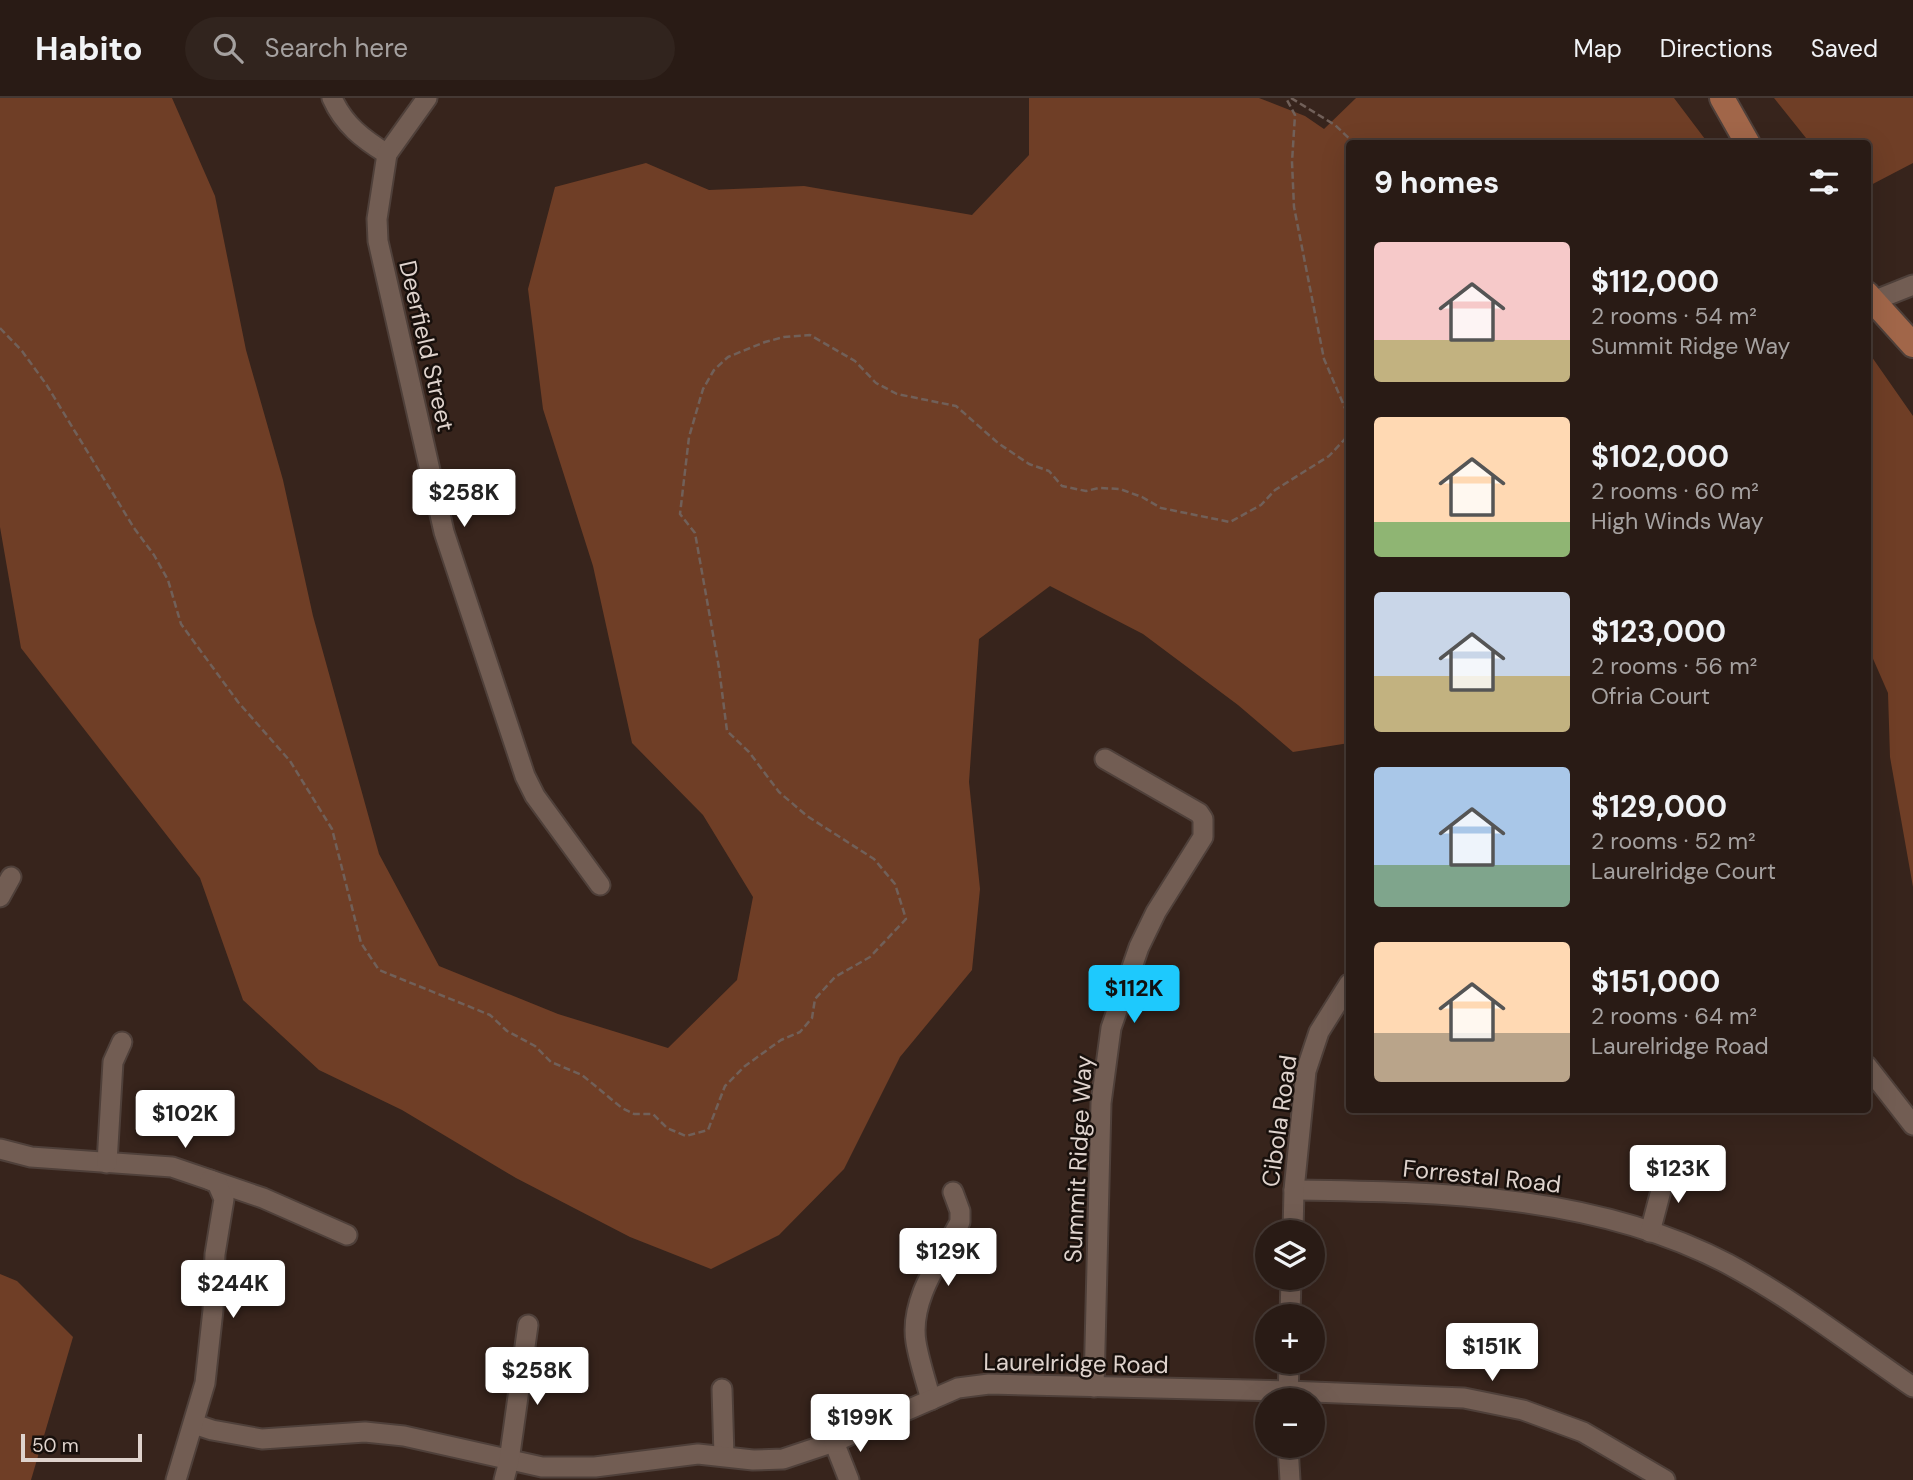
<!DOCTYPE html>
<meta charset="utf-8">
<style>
body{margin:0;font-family:"DM Sans",sans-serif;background:#31241e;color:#f1f3f6;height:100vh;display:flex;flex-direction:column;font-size:26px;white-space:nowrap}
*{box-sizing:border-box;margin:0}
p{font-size:23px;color:#a5a1a0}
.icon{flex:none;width:38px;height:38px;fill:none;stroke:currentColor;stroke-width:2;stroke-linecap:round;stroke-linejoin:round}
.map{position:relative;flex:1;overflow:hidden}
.side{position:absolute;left:1346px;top:42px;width:525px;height:973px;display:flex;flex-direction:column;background:#291b15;border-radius:7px;box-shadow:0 7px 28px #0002,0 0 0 2px #453934}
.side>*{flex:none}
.buttons{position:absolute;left:1255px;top:1122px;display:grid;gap:14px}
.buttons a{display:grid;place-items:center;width:70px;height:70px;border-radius:50%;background:#291b15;box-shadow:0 7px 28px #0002,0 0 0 2px #453934;font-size:35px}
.scale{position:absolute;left:21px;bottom:18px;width:121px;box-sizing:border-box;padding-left:7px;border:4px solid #dfd3cd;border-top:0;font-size:19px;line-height:24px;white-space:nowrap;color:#dfd3cd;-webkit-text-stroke:5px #18100c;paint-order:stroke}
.price{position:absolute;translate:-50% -60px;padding:0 16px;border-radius:7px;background:#fff;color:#222;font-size:23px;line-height:46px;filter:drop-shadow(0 2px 4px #0008)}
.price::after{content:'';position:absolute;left:50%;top:42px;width:21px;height:16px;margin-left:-10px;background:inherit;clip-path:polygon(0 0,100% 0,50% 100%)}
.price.current{background:#1ec9fd;color:#111}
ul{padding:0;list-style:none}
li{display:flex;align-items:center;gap:21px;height:175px;padding:0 28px}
li span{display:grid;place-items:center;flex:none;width:196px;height:140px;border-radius:7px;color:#555}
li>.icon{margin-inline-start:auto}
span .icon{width:84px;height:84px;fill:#fffc;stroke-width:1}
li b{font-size:30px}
h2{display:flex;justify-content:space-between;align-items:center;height:84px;padding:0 28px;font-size:30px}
header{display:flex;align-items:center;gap:42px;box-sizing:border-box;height:98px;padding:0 35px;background:#291b15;border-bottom:2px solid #453934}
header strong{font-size:33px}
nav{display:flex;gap:38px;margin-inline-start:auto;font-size:24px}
.search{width:490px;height:63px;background:#31241e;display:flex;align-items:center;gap:18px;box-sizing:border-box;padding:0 24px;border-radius:38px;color:#a5a1a0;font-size:26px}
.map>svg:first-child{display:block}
.green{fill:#6f3e26}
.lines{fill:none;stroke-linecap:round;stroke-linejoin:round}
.minor-casing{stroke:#4f403a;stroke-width:23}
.major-casing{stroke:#4f403a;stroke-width:28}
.path{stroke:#716059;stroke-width:2.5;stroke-dasharray:7 3.5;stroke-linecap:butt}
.minor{stroke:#725d53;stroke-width:19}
.major{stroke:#a16649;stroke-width:24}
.labels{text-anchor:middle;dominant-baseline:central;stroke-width:5;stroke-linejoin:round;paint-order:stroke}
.street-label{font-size:24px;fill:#dfd3cd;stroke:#18100c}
</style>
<header>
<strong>Habito</strong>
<div class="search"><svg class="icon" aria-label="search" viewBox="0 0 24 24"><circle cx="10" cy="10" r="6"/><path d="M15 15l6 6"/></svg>Search here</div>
<nav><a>Map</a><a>Directions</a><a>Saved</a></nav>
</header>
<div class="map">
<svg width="1913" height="1382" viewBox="0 0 1913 1382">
<rect width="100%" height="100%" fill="#37241c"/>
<g class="green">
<path d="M0,0H172L215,98L246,252L283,382L313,518L379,756L439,868L558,916L668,950L737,882L753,799L703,717L632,645L593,468L543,311L528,191L555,89L646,65L709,92L804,88L972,117L1029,57V0H1259L1305,18L1324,31L1356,0H1674L1708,45L1349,46V645L1293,654L1238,607L1143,536L1050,488L979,541L969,684L980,791L972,872L900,959L844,1071L779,1137L711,1171L630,1139L516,1080L402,1012L319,972L243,902L200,780L21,550L0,429Z"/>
<path d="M1774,0H1913V65L1867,89V46L1810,45Z"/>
<path d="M1867,252L1913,318V789L1890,659L1888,595L1867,547Z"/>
<path d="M0,1176L17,1183L73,1239L31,1382H0Z"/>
</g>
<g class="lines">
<g class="minor-casing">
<g id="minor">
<path d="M332,0C344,27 363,41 387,56"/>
<path d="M427,0L387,56L377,121L378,143L444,434L525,678L535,698L600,787"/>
<path d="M1873,203L1913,187"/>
<path d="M0,799L11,779"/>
<path d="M1867,968L1913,1027"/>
<path d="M0,1051L31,1059L172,1069L263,1100L347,1137"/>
<path d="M107,1065L113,964L122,944"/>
<path d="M1294,1092C1440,1094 1595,1096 1728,1166C1793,1201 1852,1247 1913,1289"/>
<path d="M1293,1134L1294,1092L1306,973L1319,934L1349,886"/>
<path d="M1650,1134L1667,1070"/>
<path d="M1290,1218L1291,1180"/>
<path d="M1094,1289L1101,1005L1111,930L1139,849L1156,814L1203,739V721L1199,715L1105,661"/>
<path d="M722,1291L724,1358"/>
<path d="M931,1302C926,1283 919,1263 916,1244C909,1202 941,1160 960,1124V1113L953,1094"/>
<path d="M1288,1302L1289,1264"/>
<path d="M194,1326L212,1332L262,1341L365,1334L404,1338L542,1369H595L698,1356L753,1362L783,1361L834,1344L958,1290L989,1286L1288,1293L1464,1300L1523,1312L1583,1334L1665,1382"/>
<path d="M834,1344L849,1382"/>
<path d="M1288,1348L1290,1382"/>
<path d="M176,1382L205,1285L213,1212L215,1156L224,1101L217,1085L210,1082"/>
<path d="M504,1382L509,1363L528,1227"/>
</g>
</g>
<g class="major-casing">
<g id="major">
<path d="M1722,0L1748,46"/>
<path d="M1867,196L1913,247"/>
</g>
</g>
<g class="path">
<path d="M1291,0L1335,27L1355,46"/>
<path d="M0,230L22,253L46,286L134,430L154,457L168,482L181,526L238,604L290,663L332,731L361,845L379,872L490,917L507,933L535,948L551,964L582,977L622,1010L634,1016H653L667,1030L686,1038L708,1032L725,988L745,968L781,942L800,934L812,920L815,901L835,879L870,859L906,821L895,786L874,761L807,718L779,694L749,654L727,633L719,570L695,435L680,416L689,339L703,291L714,272L728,259L765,244L784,239L810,237L855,263L876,285L897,296L956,308L998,345L1029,366L1049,373L1062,388L1086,393L1099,390L1120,391L1142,399L1161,410L1230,424L1261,407L1275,392L1329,358L1345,341L1348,317L1324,261L1294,109L1292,64L1295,17L1286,0"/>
</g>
<use href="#minor" class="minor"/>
<use href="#major" class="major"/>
</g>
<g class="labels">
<g class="street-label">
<text transform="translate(427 248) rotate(77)">Deerfield Street</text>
<text transform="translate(1279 1023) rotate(-82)">Cibola Road</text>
<text transform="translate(1078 1061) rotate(-87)">Summit Ridge Way</text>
<text transform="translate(1482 1078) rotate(6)">Forrestal Road</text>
<text transform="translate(1076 1265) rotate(1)">Laurelridge Road</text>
</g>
</g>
</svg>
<div class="buttons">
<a><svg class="icon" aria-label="layers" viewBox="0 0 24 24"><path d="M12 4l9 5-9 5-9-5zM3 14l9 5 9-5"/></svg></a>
<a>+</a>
<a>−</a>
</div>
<div class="scale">50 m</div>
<b class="price" style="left:464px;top:431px">$258K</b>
<b class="price current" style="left:1134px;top:927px">$112K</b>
<b class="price" style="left:185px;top:1052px">$102K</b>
<b class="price" style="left:1678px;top:1107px">$123K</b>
<b class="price" style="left:948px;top:1190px">$129K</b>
<b class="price" style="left:233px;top:1222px">$244K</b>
<b class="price" style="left:1492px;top:1285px">$151K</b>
<b class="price" style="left:537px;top:1309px">$258K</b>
<b class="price" style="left:860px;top:1356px">$199K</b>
<section class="side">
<h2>9 homes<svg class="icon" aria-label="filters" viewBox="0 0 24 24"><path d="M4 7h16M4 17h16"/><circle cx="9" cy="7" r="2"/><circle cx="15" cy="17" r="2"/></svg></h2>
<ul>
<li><span style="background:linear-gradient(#f6c9c9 70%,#c2b280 0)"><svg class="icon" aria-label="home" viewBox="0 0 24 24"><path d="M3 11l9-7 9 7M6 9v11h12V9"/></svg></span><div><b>$112,000</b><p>2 rooms · 54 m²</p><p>Summit Ridge Way</p></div></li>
<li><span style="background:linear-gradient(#ffd9b3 75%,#8fb573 0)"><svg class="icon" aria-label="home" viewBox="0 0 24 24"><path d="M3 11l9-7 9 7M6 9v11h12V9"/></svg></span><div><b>$102,000</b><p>2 rooms · 60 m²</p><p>High Winds Way</p></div></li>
<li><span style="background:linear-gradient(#c9d6e8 60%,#c2b280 0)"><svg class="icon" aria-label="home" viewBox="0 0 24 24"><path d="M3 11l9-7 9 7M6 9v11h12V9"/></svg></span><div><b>$123,000</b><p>2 rooms · 56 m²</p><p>Ofria Court</p></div></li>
<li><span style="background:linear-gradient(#a9c7e8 70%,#7fa58c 0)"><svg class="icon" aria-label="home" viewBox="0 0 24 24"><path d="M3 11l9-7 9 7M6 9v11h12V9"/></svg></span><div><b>$129,000</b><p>2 rooms · 52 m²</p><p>Laurelridge Court</p></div></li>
<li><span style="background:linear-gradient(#ffd9b3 65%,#b9a48a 0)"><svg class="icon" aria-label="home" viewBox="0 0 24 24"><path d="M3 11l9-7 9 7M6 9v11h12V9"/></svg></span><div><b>$151,000</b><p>2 rooms · 64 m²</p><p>Laurelridge Road</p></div></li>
</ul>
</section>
</div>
